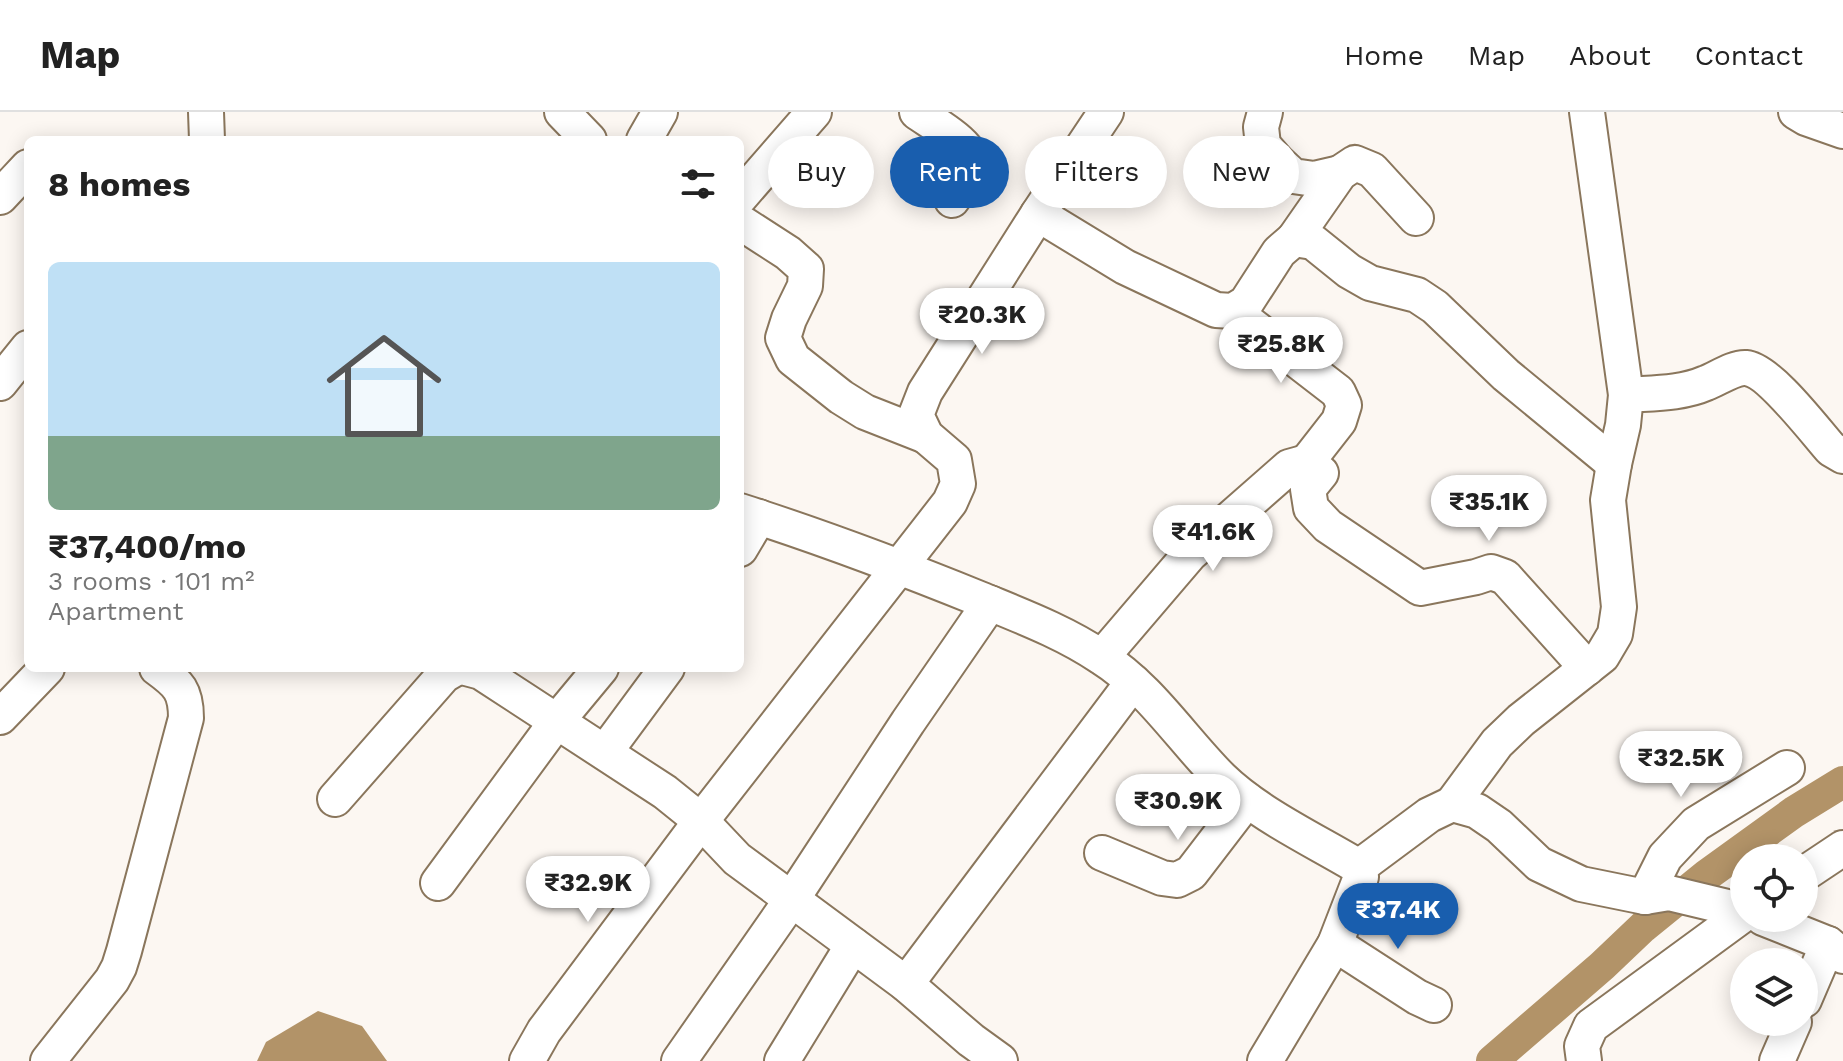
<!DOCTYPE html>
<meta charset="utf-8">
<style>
body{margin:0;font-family:"Work Sans",sans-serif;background:#f6f6f6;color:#222;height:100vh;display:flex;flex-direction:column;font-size:30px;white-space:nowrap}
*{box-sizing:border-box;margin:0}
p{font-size:26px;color:#767676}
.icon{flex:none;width:44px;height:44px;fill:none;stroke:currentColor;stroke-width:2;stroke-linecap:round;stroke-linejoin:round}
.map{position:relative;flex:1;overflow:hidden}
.side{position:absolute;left:24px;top:24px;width:720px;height:536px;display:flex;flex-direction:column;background:#fff;border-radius:12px;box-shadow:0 4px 20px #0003}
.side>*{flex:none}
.banner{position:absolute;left:768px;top:24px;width:760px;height:72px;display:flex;gap:16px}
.tools{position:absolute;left:1730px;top:732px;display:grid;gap:16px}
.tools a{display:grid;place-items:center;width:88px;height:88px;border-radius:50%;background:#fff;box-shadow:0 4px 20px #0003;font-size:40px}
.price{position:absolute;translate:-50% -68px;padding:0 18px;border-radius:28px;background:#fff;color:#222;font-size:26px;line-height:52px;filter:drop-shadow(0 2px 4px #0008)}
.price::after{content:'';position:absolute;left:50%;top:48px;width:24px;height:18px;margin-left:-12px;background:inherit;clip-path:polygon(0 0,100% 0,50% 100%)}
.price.on{background:#195eae;color:#fff}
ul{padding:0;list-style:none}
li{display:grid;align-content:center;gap:16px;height:424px;padding:0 24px}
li+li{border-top:2px solid #e0e0e0}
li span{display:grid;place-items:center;height:248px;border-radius:12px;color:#555}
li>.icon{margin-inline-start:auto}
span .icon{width:144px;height:144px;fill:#fffc;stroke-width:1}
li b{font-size:34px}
h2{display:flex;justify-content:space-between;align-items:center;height:96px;padding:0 24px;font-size:34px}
.chip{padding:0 28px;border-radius:36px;background:#fff;box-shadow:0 4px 20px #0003;font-size:28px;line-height:72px}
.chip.on{background:#195eae;color:#fff}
header{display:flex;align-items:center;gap:48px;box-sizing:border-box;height:112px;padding:0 40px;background:#fff;border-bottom:2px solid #e0e0e0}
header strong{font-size:38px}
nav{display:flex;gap:44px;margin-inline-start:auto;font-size:28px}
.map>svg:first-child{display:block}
.water{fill:#b29368}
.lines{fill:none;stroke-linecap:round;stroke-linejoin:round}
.canal{stroke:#b29368;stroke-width:32}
.minor-casing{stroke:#8a765c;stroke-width:38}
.minor{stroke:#fff;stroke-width:34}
</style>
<header>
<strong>Map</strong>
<nav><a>Home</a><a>Map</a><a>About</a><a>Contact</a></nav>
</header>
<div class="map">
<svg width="1843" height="949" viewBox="0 0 1843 949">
<rect width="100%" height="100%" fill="#fcf7f2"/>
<path class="water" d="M318,899L362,914L387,949H257L266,930Z"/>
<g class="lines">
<path class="canal" d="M1492,949L1602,854L1643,815L1707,763L1794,700L1843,670"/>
<g class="minor-casing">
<g id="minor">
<path d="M206,0L207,28"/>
<path d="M562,0L589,28"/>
<path d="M917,0C932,11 977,34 972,55C970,64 957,80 952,88"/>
<path d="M1265,0L1261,15L1263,33L1277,49L1293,64L1314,67L1340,61"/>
<path d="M1796,0L1806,6L1843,19"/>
<path d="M644,28L660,0"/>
<path d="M0,85L28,55"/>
<path d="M740,85L814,0"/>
<path d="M1038,102L1125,155L1216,198L1233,199L1246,191L1279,140L1294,127L1313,130L1349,159L1370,171L1417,183L1435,195L1506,263L1614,352"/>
<path d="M740,110L788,141L806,157L805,174L789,207L783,226L793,247L841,285L865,300L926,324"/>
<path d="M1294,127L1340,61L1355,51L1372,58L1416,106"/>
<path d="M1233,199L1338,280L1344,293L1339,309L1307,350"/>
<path d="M0,271L28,236"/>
<path d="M1626,283C1652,281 1681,282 1706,271C1717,267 1734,255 1746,256C1769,258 1815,319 1831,337L1843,344"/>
<path d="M740,399C821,425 901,455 980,487C1021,504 1064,520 1101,545C1150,576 1181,626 1221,666C1258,702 1314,728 1359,755L1361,765L1335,832L1265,949"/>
<path d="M740,437L759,405"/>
<path d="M1102,545L1190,442L1289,355L1307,350L1321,361L1308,377L1311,396L1328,414L1420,476L1476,465L1491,460L1505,465L1587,556"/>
<path d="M466,556L481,560L665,680L701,709L737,747L906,872L971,928L1000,949"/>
<path d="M0,605L47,556"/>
<path d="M605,640L667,556"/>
<path d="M335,687L444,563L456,556"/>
<path d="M1452,692L1497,631L1521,608L1602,544L1615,522L1619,495L1608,388L1614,352L1623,313L1626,283L1587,0"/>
<path d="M1102,741L1162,766L1177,768L1191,761L1247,688"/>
<path d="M1359,755L1429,703L1452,692L1477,699L1499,714L1539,752L1581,772L1645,785L1669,781L1744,799"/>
<path d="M1804,762L1843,736"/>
<path d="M438,771L557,609L601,556"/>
<path d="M1645,785L1665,745L1696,712L1787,656"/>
<path d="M1763,806L1828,832L1843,844"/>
<path d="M1335,832L1417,885L1434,893"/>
<path d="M906,872L1133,570"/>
<path d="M1804,888L1828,832"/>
<path d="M48,949L112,868L119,855L124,839L186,606C186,579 179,572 157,556"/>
<path d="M527,949L544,919L701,709L950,390L958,372L954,348L926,324L916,303L925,280L1038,102L1106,0"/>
<path d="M679,949L792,787L908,610L990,491"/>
<path d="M782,949L853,833"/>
<path d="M1584,949L1582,934L1591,914L1744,802"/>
<path d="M1777,949L1794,910"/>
</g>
</g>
<use href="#minor" class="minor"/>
</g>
</svg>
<div class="tools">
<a><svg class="icon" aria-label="locate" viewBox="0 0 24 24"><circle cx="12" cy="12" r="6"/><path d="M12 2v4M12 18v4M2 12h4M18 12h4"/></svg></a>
<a><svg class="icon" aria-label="layers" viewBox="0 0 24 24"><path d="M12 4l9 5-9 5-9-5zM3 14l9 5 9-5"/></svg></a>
</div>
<b class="price" style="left:982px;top:244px">₹20.3K</b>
<b class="price" style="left:1281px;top:273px">₹25.8K</b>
<b class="price" style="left:1489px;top:431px">₹35.1K</b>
<b class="price" style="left:1213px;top:461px">₹41.6K</b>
<b class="price" style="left:1681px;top:687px">₹32.5K</b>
<b class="price" style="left:1178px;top:730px">₹30.9K</b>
<b class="price" style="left:588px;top:812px">₹32.9K</b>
<b class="price on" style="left:1398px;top:839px">₹37.4K</b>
<div class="banner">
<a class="chip">Buy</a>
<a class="chip on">Rent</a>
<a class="chip">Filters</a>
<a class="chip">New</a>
</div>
<section class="side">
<h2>8 homes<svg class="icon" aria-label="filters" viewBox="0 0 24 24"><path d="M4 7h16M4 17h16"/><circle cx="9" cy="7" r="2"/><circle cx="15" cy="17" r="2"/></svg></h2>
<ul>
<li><span style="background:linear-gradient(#bfe0f5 70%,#7fa58c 0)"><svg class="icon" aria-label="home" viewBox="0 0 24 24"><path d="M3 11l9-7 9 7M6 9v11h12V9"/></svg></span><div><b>₹37,400/mo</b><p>3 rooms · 101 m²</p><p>Apartment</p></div></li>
</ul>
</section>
</div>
